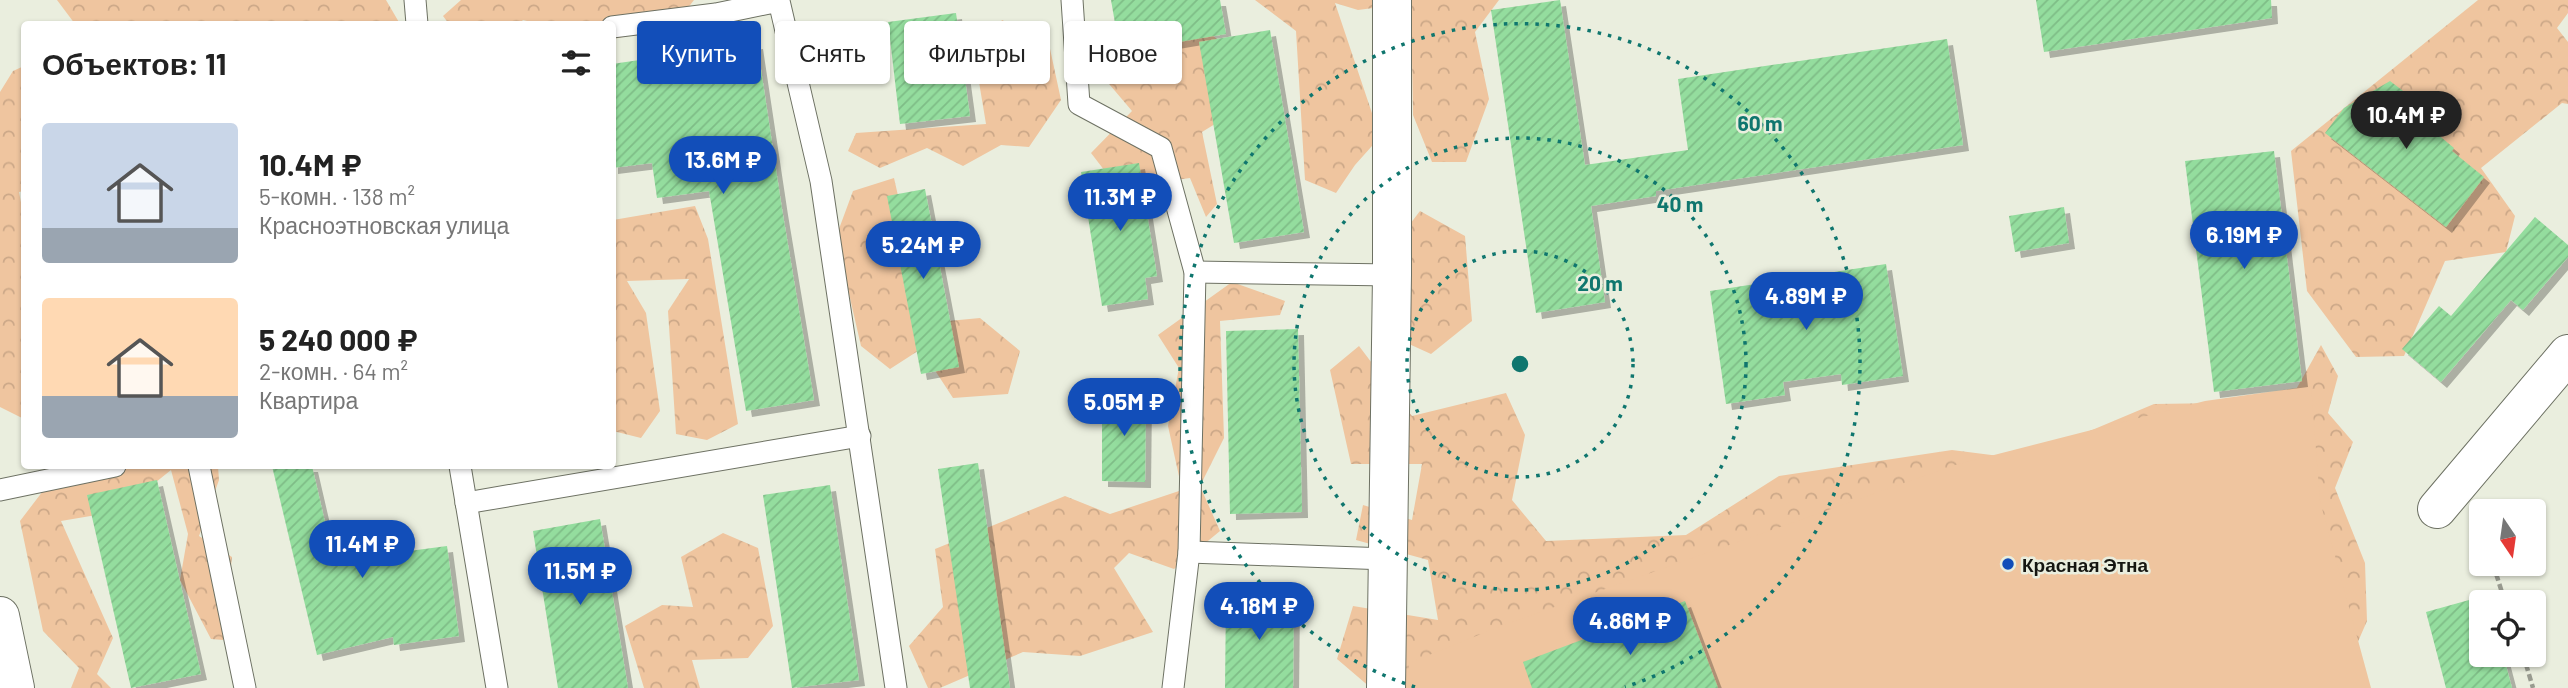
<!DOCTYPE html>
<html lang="ru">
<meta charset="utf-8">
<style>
body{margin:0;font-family:Barlow,sans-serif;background:#f6f6f6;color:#222;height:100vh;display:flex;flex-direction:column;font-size:26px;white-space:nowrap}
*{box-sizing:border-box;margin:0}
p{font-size:23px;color:#767676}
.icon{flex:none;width:38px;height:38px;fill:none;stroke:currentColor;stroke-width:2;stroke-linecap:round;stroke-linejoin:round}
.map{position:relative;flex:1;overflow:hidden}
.drawer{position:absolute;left:21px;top:21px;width:595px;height:448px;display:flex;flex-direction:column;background:#fff;border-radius:7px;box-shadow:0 2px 5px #0004}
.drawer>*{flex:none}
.banner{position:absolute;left:637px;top:21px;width:665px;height:63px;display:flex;gap:14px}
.needle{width:46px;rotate:167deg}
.controls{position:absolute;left:2469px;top:499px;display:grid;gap:14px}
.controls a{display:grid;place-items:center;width:77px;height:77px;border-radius:7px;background:#fff;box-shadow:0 2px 5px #0004;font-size:35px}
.price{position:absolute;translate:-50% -60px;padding:0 16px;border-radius:24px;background:#124eb9;color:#fff;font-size:23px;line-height:46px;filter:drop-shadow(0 2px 4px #0008)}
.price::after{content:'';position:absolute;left:50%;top:42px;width:21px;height:16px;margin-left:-10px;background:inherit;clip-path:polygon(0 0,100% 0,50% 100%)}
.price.current{background:#222;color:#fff}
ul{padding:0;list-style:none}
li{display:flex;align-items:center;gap:21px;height:175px;padding:0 21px}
li span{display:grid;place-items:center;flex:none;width:196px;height:140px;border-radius:7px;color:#555}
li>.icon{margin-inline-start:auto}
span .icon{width:84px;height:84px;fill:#fffc;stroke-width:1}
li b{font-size:30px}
h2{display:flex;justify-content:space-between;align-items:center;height:84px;padding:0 21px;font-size:30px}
.tag{padding:0 24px;border-radius:7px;background:#fff;box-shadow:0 2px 5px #0004;font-size:24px;line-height:63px}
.tag.current{background:#124eb9;color:#fff}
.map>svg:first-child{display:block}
.forest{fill:url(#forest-crowns)}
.park{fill:#efc59f}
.building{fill:url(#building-hatch);filter:url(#shadow)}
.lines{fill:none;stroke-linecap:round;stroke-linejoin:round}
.lane-casing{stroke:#6d7163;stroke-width:23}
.street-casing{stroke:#6d7163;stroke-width:40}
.path{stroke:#989a8f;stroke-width:4.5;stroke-dasharray:7 3.5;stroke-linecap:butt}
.lane{stroke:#fff;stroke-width:21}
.street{stroke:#fff;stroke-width:38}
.ring{fill:none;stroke:#0f766e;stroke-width:3.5;stroke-dasharray:3.5 7}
.poi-dot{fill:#124eb9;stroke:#eaeede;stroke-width:2.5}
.labels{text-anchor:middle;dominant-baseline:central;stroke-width:5;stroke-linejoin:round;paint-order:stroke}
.poi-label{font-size:19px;font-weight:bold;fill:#151611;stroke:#eaeede;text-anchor:start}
.centre{fill:#0f766e;stroke:#eaeede;stroke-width:3.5}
.ring-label{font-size:21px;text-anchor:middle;font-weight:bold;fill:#0f766e;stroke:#eaeede;stroke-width:5;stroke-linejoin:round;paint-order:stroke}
</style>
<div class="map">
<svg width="2568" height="688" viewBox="0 0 2568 688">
<defs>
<pattern id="forest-crowns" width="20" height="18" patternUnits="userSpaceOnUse" patternTransform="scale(1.75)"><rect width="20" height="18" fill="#efc59f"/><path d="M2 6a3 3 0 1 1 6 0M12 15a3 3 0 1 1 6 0" fill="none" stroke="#cca888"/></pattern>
<pattern id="building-hatch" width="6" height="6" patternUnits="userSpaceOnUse" patternTransform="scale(1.75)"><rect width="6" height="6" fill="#94dd9e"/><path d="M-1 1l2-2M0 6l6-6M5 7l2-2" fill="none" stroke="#7fbd87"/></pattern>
<filter id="shadow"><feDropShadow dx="6" dy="6" stdDeviation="0" flood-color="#0004"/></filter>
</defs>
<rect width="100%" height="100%" fill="#eaeede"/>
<g class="forest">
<path d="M57,0H386L400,24H75Z"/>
<path d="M461,0H694L673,27L613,39L612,24H539L523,20L519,24H449L443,16Z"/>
<path d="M1255,0H1499L1475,32L1489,99L1466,162H1432L1413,115L1411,3L1358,10L1335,3L1380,137L1355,165L1336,193L1305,180L1296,31Z"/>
<path d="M2478,0H2568V13L2557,28L2568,42V104L2562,103L2481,168L2515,216L2506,252L2445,261L2404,356L2356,357L2307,291L2291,151Z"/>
<path d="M1002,20L1049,44L1061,100L1029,147L1001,145L963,166L927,148L880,168L848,151L856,133L986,124L976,64Z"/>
<path d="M1204,29L1246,61L1241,108L1202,132L1217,204L1206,217L1190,178L1118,188L1091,153L1132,111L1104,78L1126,65L1156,35Z"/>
<path d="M24,66V191L19,192L24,218V419L0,407V92L13,71Z"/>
<path d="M894,178L927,323L980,318L1020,351L1008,394L953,398L921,349L890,369L861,346L836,237L853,191Z"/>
<path d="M695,206L708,239L738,424L707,440L676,434L668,311L689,279L627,281L646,313L660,411L641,438L613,431V220Z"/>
<path d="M1420,211L1465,236L1472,321L1431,354L1398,339L1397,241Z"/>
<path d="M1232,282L1285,301L1280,315L1220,321L1224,438L1200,486L1220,531L1174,569L1129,553L1114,568L1153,632L1080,656L1023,652L940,688H928L909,646L943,607L935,549L1065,496L1110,514L1182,490L1168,426L1179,368L1158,335Z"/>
<path d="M2321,345L2338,376L2328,413L2353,442L2335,488L2365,563L2367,621L2343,676L1537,688H1371L1337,659L1353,606L1438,620L1428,560L1356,540L1363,505L1412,520L1422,464H1351L1330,370L1359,346L1412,416L1506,393L1525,435L1512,500L1546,541L1686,535L1779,476L1952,450L2023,459L2154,404L2289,402Z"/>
<path d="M62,466H218L219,480L199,536L232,557L223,640L211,639L180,580L188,534L171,470L120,511L61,521L113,638L97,674L111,688H71L79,668L43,631L20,521Z"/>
<path d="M723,533L758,548L773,626L748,658L692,660L700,688H644L625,626L662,605L693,607L681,557Z"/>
</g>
<path class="park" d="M2311,386L2320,501L2371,688H1408L1409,663L1501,626L1955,465L2205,401Z"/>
<g class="building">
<path d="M1111,0H1220L1226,34L1120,52Z"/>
<path d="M1560,0L1585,165L1688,150L1678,79L1947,39L1963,145L1656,191V196L1591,206L1605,302L1536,313L1491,10Z"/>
<path d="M2036,0H2271L2272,18L2044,52Z"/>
<path d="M956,13L970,116L900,124L888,22Z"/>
<path d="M1270,30L1304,232L1234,243L1199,42Z"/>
<path d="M757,43L782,209L814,400L746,411L709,191L657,198L652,163L612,168V64Z"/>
<path d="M2390,81L2432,113L2424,123L2454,148L2452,151L2484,177L2446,227L2325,133L2344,108Z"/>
<path d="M2274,151L2302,381L2214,392L2185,161Z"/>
<path d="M1139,163L1157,276L1145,278L1148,299L1102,306L1081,172Z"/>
<path d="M925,189L959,367L921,374L887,196Z"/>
<path d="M2064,207L2069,243L2015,252L2009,216Z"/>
<path d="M2535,217L2568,245V257L2523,310L2511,300L2441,382L2402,349L2439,306L2451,316Z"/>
<path d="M1886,264L1903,376L1842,385L1841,374L1783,382L1785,395L1726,404L1710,291Z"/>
<path d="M1298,329L1302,512L1230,514L1226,331Z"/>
<path d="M1102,395H1146L1145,482L1102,481Z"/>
<path d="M978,463L1010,688H970L938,469Z"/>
<path d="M272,466H312L334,561L447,546L459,636L394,645L393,637L317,655Z"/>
<path d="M157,480L201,674L131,688L87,495Z"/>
<path d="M830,485L859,680L792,688L763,495Z"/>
<path d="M600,519L628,688H558L533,531Z"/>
<path d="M2487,595L2489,602H2482V654H2503L2512,688H2446L2426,612Z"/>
<path d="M1226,596L1294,597L1293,688H1225Z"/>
<path d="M1685,601L1718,688H1532L1523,662Z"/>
</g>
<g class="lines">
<g class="lane-casing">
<g id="lane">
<path d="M415,0L417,24"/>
<path d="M1072,0L1079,104L1161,148L1195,272L1189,552L1173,688"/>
<path d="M612,27L716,14L779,1L821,181L896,688"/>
<path d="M1195,272L1392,275"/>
<path d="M199,466L245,688"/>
<path d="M460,466L497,688"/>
<path d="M0,490L115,466"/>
<path d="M466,503L860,436"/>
<path d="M1189,552L1387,559"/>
</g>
</g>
<g class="street-casing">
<g id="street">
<path d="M2437,509L2568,354"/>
<path d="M0,616L15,688"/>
<path d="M1386,688L1392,275V0"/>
</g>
</g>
<g class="path">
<path d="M2476,523L2482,534"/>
<path d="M2493,564L2505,602"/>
<path d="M2523,654L2533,688"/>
</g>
<use href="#lane" class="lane"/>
<use href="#street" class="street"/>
</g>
<g class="ring">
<circle cx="1520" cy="364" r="113"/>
<circle cx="1520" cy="364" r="226"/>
<path d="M1415 687A340 340 0 1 1 1625 687"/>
</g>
<circle class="poi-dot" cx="2008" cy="564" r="7"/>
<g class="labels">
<g class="poi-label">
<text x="2022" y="564">Красная Этна</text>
</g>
</g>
<circle cx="1520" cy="364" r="10" class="centre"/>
<g class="ring-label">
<text x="1760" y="131">60 m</text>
<text x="1680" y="212">40 m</text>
<text x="1600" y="291">20 m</text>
</g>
</svg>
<div class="controls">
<a><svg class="needle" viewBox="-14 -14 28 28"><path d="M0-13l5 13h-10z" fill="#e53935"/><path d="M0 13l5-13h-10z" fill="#767676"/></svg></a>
<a><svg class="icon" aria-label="locate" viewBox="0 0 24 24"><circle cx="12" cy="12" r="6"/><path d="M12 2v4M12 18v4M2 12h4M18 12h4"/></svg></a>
</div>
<b class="price current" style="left:2406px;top:151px">10.4M ₽</b>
<b class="price" style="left:723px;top:196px">13.6M ₽</b>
<b class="price" style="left:1120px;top:233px">11.3M ₽</b>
<b class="price" style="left:2244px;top:271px">6.19M ₽</b>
<b class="price" style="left:923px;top:281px">5.24M ₽</b>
<b class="price" style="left:1806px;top:332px">4.89M ₽</b>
<b class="price" style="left:1124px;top:438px">5.05M ₽</b>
<b class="price" style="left:362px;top:580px">11.4M ₽</b>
<b class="price" style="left:580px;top:607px">11.5M ₽</b>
<b class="price" style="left:1259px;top:642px">4.18M ₽</b>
<b class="price" style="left:1630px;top:657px">4.86M ₽</b>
<div class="banner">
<a class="tag current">Купить</a>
<a class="tag">Снять</a>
<a class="tag">Фильтры</a>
<a class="tag">Новое</a>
</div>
<section class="drawer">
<h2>Объектов: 11<svg class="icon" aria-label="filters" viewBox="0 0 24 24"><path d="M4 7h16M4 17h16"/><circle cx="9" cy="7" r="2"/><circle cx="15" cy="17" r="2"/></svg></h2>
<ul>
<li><span style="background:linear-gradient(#c9d6e8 75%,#9aa5b1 0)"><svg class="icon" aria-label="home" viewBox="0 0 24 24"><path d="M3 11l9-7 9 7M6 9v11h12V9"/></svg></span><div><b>10.4M ₽</b><p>5-комн. · 138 m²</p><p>Красноэтновская улица</p></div></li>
<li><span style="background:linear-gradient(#ffd9b3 70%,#9aa5b1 0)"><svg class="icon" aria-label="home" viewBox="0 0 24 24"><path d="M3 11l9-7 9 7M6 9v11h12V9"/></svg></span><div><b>5 240 000 ₽</b><p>2-комн. · 64 m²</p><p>Квартира</p></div></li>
</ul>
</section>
</div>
